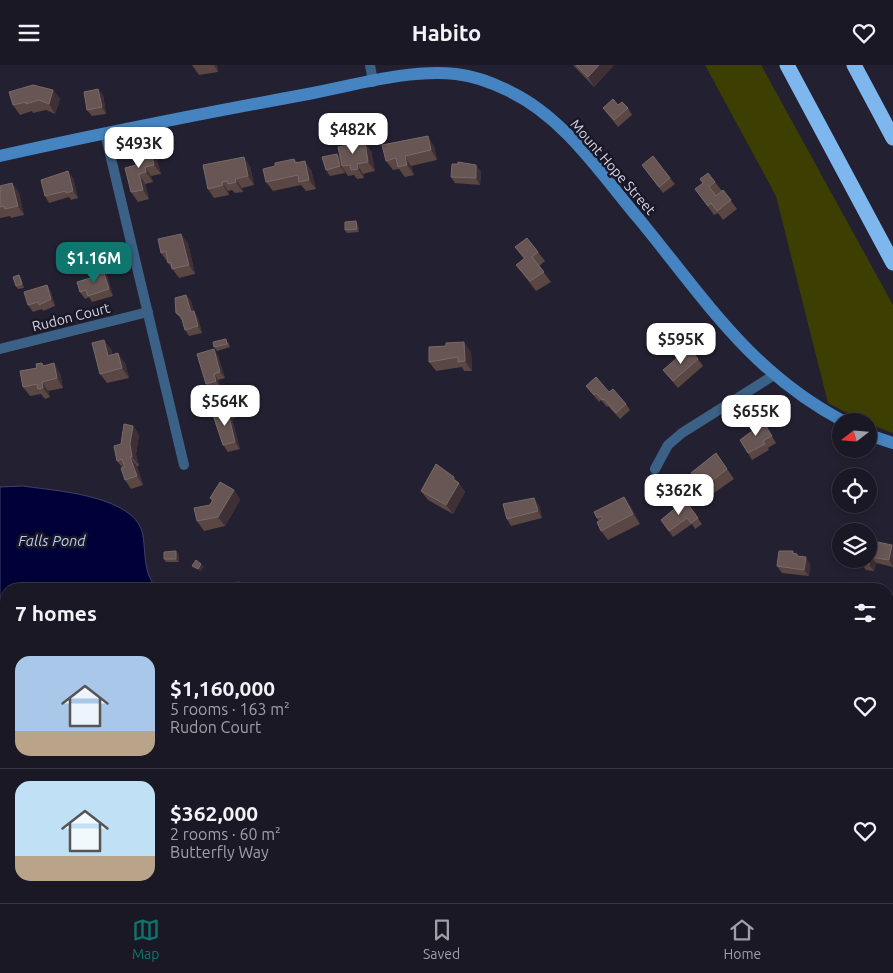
<!DOCTYPE html>
<meta charset="utf-8">
<style>
body{margin:0;font-family:Ubuntu,sans-serif;background:#272532;color:#f1f3f6;height:100vh;display:flex;flex-direction:column;font-size:19px;white-space:nowrap}
*{box-sizing:border-box;margin:0}
p{font-size:16px;color:#9fa0a7}
.icon{flex:none;width:28px;height:28px;fill:none;stroke:currentColor;stroke-width:2;stroke-linecap:round;stroke-linejoin:round}
.map{position:relative;flex:1;overflow:hidden}
.drawer{position:absolute;left:0px;top:518px;width:894px;height:321px;display:flex;flex-direction:column;background:#1a1825;border-radius:20px 20px 0 0;box-shadow:0 2px 8px #0003,0 0 0 1px #383742}
.drawer>*{flex:none}
.needle{width:32px;rotate:253deg}
.buttons{position:absolute;left:832px;top:348px;display:grid;gap:10px}
.buttons a{display:grid;place-items:center;width:45px;height:45px;border-radius:50%;background:#1a1825;box-shadow:0 2px 8px #0003,0 0 0 1px #383742;font-size:25px}
.price{position:absolute;translate:-50% -42px;padding:0 11px;border-radius:10px;background:#fff;color:#222;font-size:16px;line-height:32px;filter:drop-shadow(0 1px 2px #0008)}
.price::after{content:'';position:absolute;left:50%;top:30px;width:15px;height:11px;margin-left:-8px;background:inherit;clip-path:polygon(0 0,100% 0,50% 100%)}
.price.current{background:#0f766e;color:#fff}
ul{padding:0;list-style:none}
li{display:flex;align-items:center;gap:15px;height:125px;padding:0 15px}
li+li{border-top:1px solid #383742}
li span{display:grid;place-items:center;flex:none;width:140px;height:100px;border-radius:15px;color:#555}
li>.icon{margin-inline-start:auto}
span .icon{width:60px;height:60px;fill:#fffc;stroke-width:1}
li b{font-size:21px}
h2{display:flex;justify-content:space-between;align-items:center;height:60px;padding:0 15px;font-size:21px}
header{display:flex;justify-content:space-between;align-items:center;height:65px;padding:0 15px;background:#1a1825;font-size:22px;font-weight:700}
.menu{display:flex;justify-content:space-around;align-items:center;height:70px;border-top:1px solid #383742;background:#1a1825;font-size:14px;color:#9fa0a7}
.menu a{display:grid;justify-items:center;gap:2px}
.menu .current{color:#0f766e}
.map>svg:first-child{display:block}
.green{fill:#3d3f02}
.water{fill:#000038;stroke:#41406b}
.lines{fill:none;stroke-linecap:round;stroke-linejoin:round}
.stream{stroke:#41406b;stroke-width:3}
.street{stroke:#3b6187;stroke-width:10}
.secondary{stroke:#4584c0;stroke-width:12}
.highway{stroke:#7eb6ee;stroke-width:15}
.wall{fill:#5a4643}
.shaded-wall{fill:#3e3035}
.building{fill:#675654;stroke:#796a6a}
.labels{text-anchor:middle;dominant-baseline:central;stroke-width:5;stroke-linejoin:round;paint-order:stroke}
.street-label{font-size:14px;fill:#d8d7e2;stroke:#1a1727}
.water-label{font-size:15px;font-style:italic;fill:#b8cbef;stroke:#1a1727}
</style>
<header><svg class="icon" aria-label="menu" viewBox="0 0 24 24"><path d="M4 6h16M4 12h16M4 18h16"/></svg>Habito<svg class="icon" aria-label="heart" viewBox="0 0 24 24"><path d="M12 20l-8-8c-3-5 5-10 8-4 3-6 11-1 8 4z"/></svg></header>
<div class="map">
<svg width="893" height="838" viewBox="0 0 893 838">
<rect width="100%" height="100%" fill="#232031"/>
<g class="green">
<path d="M705,0H761L893,240V368L869,359V356H863L828,338L776,131Z"/>
<path d="M0,748H6V832H373L375,838H0Z"/>
</g>
<g class="water">
<path d="M23,421C55,426 137,430 143,471C146,490 143,512 159,524H6V746L0,745V422Z"/>
<path d="M240,517L248,524H201L218,519Z"/>
<path d="M888,594L893,595V659L888,665Z"/>
</g>
<g class="lines">
<path class="stream" d="M888,664L893,674"/>
<g class="street">
<path d="M370,0L373,17"/>
<path d="M105,68L184,400"/>
<path d="M0,284L148,247"/>
<path d="M655,404L668,380L682,368L774,310"/>
<path d="M0,834H6"/>
</g>
<g class="secondary">
<path d="M0,91C102,68 205,48 308,29C356,20 408,4 456,9C474,11 493,18 509,26C564,52 601,109 639,154C704,233 750,307 843,356"/>
<path d="M869,370L893,378"/>
</g>
<g class="highway">
<path d="M787,0L893,198"/>
<path d="M854,0L893,73"/>
</g>
</g>
<g class="wall">
<path d="M192,0H217L218,7L199,10Z"/>
<path d="M573,0H614L594,22Z"/>
<path d="M53,25L60,34L55,49L46,45L33,48L32,46L20,50L13,40Z"/>
<path d="M103,30L106,49L92,51L87,45Z"/>
<path d="M603,43H628L632,50L618,62Z"/>
<path d="M434,81L437,95L411,101L414,110L405,112L399,104L393,105L386,96Z"/>
<path d="M150,83L156,92L161,109L151,111L153,117L145,119L149,134L138,137L131,127Z"/>
<path d="M371,86L375,106L363,109L364,113L357,114L354,110L348,111L344,105L345,108L330,111L326,105L337,89L340,93Z"/>
<path d="M294,94L297,97L311,105L316,124L306,126L301,120L273,126L266,117L275,101Z"/>
<path d="M476,100L481,107L480,120L455,118L451,112Z"/>
<path d="M642,100L670,113L675,119L663,128Z"/>
<path d="M250,101L254,120L242,123L243,127L235,128L232,125L228,126L229,130L214,133L208,124Z"/>
<path d="M708,108L722,126L723,125L737,144L723,155L718,148L714,150L695,124L703,118Z"/>
<path d="M73,113L78,133L71,135L69,132L49,138L45,131Z"/>
<path d="M12,118L19,128L24,150L11,153L10,151L0,153V126Z"/>
<path d="M356,156L358,160L359,167L347,168L345,165Z"/>
<path d="M188,178L195,209L179,213L161,188Z"/>
<path d="M515,182L538,187L545,196L539,201L551,217L536,226L516,200L524,194Z"/>
<path d="M103,205L107,211L113,231L92,237L89,232L85,234L80,227Z"/>
<path d="M21,213L24,223L18,224L16,221Z"/>
<path d="M47,220L51,227L55,241L43,246L42,244L33,247L28,240Z"/>
<path d="M186,230L191,236L194,247L198,253L202,268L189,271L185,265L182,255L181,254L176,248Z"/>
<path d="M228,277L230,282L217,286L214,282Z"/>
<path d="M111,284L112,290L125,298L129,313L107,318L100,309Z"/>
<path d="M214,284L218,291L225,313L218,315L221,323L210,326L206,319Z"/>
<path d="M471,287L472,306H464L462,302L436,306L429,297Z"/>
<path d="M698,294L703,301L678,323L663,305Z"/>
<path d="M44,300L60,308L63,323L48,326L50,332L45,334L41,329L30,331L23,322Z"/>
<path d="M586,321L609,327L626,339L630,345L620,354L608,341L607,342L601,335L599,337Z"/>
<path d="M232,342L236,348L237,352L232,354L240,384L228,387L223,380L227,346Z"/>
<path d="M762,355L776,378L768,383L769,385L752,395L748,388L755,364Z"/>
<path d="M133,361L139,370L136,389L139,401H137L143,420L131,424L125,415L122,402L117,396L121,379Z"/>
<path d="M716,388L734,414L711,430L703,418L700,420L691,408Z"/>
<path d="M458,417L465,427L453,449L428,435L421,426Z"/>
<path d="M234,425L240,435L225,461L204,466L197,456L212,436L210,433Z"/>
<path d="M624,432L631,442L640,459L608,475L601,466L599,456L597,453Z"/>
<path d="M685,435L702,459L695,464L692,459L673,472L661,455Z"/>
<path d="M539,440L542,453L511,461L507,454Z"/>
<path d="M872,479L892,480L893,502L876,498L874,506L866,505L861,498Z"/>
<path d="M793,486L794,488L810,499L809,511L782,508L777,501Z"/>
<path d="M179,490V497H166L164,494Z"/>
</g>
<g class="shaded-wall">
<path d="M214,0H217L218,7Z"/>
<path d="M599,0H614L594,22L588,12Z"/>
<path d="M98,24L103,30L106,49L102,42Z"/>
<path d="M53,25L60,34L55,49L49,39Z"/>
<path d="M428,71L434,81L437,95L431,85Z"/>
<path d="M365,77L371,86L375,106L368,97Z"/>
<path d="M150,83L156,92L161,109L154,100Z"/>
<path d="M337,89L341,95L342,101L345,108L340,101Z"/>
<path d="M405,91L411,101L414,110L407,100Z"/>
<path d="M244,92L250,101L254,120L248,111Z"/>
<path d="M305,96L311,105L316,124L309,115Z"/>
<path d="M357,99L363,109L364,113L358,104Z"/>
<path d="M476,100L481,107L480,120L476,113Z"/>
<path d="M145,102L151,111L153,117L146,107Z"/>
<path d="M68,106L73,113L78,133L73,126Z"/>
<path d="M139,109L145,119L149,134L143,125Z"/>
<path d="M235,114L242,123L243,127L236,117Z"/>
<path d="M222,117L228,126L229,130L223,120Z"/>
<path d="M12,118L19,128L24,150L18,141Z"/>
<path d="M356,156L358,160L359,167L357,164Z"/>
<path d="M181,169L188,178L195,209L189,200Z"/>
<path d="M103,205L107,211L113,231L109,224Z"/>
<path d="M19,210L21,213L24,223L22,219Z"/>
<path d="M47,220L51,227L55,241L51,234Z"/>
<path d="M186,230L191,236L194,247L198,253L202,268L198,261L191,247Z"/>
<path d="M104,275L111,284L115,301L108,291Z"/>
<path d="M464,277L471,287L472,306L465,296Z"/>
<path d="M214,284L218,291L225,313L220,307Z"/>
<path d="M118,288L125,298L129,313L122,303Z"/>
<path d="M54,298L60,308L63,323L57,313Z"/>
<path d="M214,309L218,315L221,323L216,316Z"/>
<path d="M42,317L48,326L50,332L43,323Z"/>
<path d="M232,342L236,348L237,352L233,346Z"/>
<path d="M228,347L232,354L240,384L235,377Z"/>
<path d="M133,361L139,370L136,389L139,401L132,392L130,379Z"/>
<path d="M130,392L137,401L143,420L137,411Z"/>
<path d="M454,412L465,427L453,449L446,440Z"/>
<path d="M234,425L240,435L225,461L218,452Z"/>
<path d="M624,432L631,442L640,459L633,449Z"/>
<path d="M534,433L539,440L542,453L538,446Z"/>
<path d="M892,480L893,481V501L889,495Z"/>
<path d="M176,486L179,490V497L176,494Z"/>
<path d="M806,492L810,499L809,511L804,505Z"/>
<path d="M871,492L876,498L874,506L869,500Z"/>
<path d="M201,499L204,502L200,507L198,504Z"/>
</g>
<g class="building">
<path d="M576,0H599L588,12Z"/>
<path d="M33,20L53,25L49,39L39,35L26,39V37L13,40L9,27Z"/>
<path d="M98,24L102,42L87,45L84,27Z"/>
<path d="M613,34L618,40L622,37L628,43L614,55L603,43Z"/>
<path d="M428,71L431,85L405,91L407,100L398,102L396,93L386,96L382,80Z"/>
<path d="M365,77L368,97L357,99L358,104L351,105L350,100L342,101L338,82Z"/>
<path d="M150,83L154,100L145,102L146,107L139,109L143,125L131,127L125,103L136,100L133,87Z"/>
<path d="M337,89L340,101L326,105L322,92Z"/>
<path d="M653,91L670,113L659,122L642,100Z"/>
<path d="M244,92L248,111L235,114L236,117L228,119L227,116L222,117L223,120L208,124L203,100Z"/>
<path d="M294,94L295,98L305,96L309,115L299,117L298,110L266,117L263,104L275,101V98Z"/>
<path d="M458,97L476,100V113L451,112L452,99H458Z"/>
<path d="M68,106L73,126L66,128V126L45,131L41,115Z"/>
<path d="M708,108L715,117L709,122L716,131L723,125L731,135L717,146L711,138L708,141L695,124L703,118L700,114Z"/>
<path d="M12,118L18,141L5,144L4,141L0,142V126H1L0,121Z"/>
<path d="M356,156L357,164L345,165V157Z"/>
<path d="M181,169L189,200L172,204L171,197L168,198L166,186L161,188L158,174Z"/>
<path d="M527,173L538,187L532,192L544,207L530,216L516,200L525,193L515,182Z"/>
<path d="M103,205L109,224L88,231L86,225L80,227L77,217L97,211L96,207Z"/>
<path d="M19,210L22,219L16,221L13,212Z"/>
<path d="M47,220L51,234L39,240L38,237L28,240L24,227Z"/>
<path d="M186,230L191,247L194,246L198,261L185,265L181,251L176,248L175,233Z"/>
<path d="M226,274L227,279L214,282L213,277Z"/>
<path d="M104,275L108,291L118,288L122,303L100,309L92,278Z"/>
<path d="M464,277L465,296L458,297V292L429,297V282L446,281V278Z"/>
<path d="M689,283L698,294L673,316L663,305Z"/>
<path d="M214,284L220,307L214,309L216,316L206,319L197,289Z"/>
<path d="M42,298L43,301L54,298L57,313L42,317L43,323L38,324L37,319L23,322L20,306L37,303L36,299Z"/>
<path d="M596,312L609,327L613,324L626,339L616,348L604,334L602,335L596,328L594,330L586,321Z"/>
<path d="M232,342L233,346L228,347L235,377L223,380L213,350L227,346L226,343Z"/>
<path d="M762,355L772,371L763,376L765,379L748,388L740,375L755,364L753,360Z"/>
<path d="M124,359L133,361L130,379L132,392H130L137,411L125,415L121,403L125,402L122,394L117,396L114,381L121,379Z"/>
<path d="M716,388L727,404L705,421L696,409L693,411L691,408Z"/>
<path d="M436,399L454,412L453,414L459,418L446,440L421,426Z"/>
<path d="M220,417L234,425L218,452L197,456L194,443L210,440L213,435L210,433Z"/>
<path d="M624,432L633,449L601,466L597,457L603,454L601,451L597,453L594,447Z"/>
<path d="M534,433L538,446L507,454L503,439Z"/>
<path d="M685,435L698,453L691,458L687,453L669,466L661,455Z"/>
<path d="M873,476L892,480L889,495L871,492L869,500L861,498L862,494H869V478L872,479Z"/>
<path d="M176,486V494H164V487Z"/>
<path d="M779,486H793L792,488L797,489V491L806,492L804,505L777,501Z"/>
<path d="M196,495L201,499L198,504L192,501Z"/>
</g>
<g class="labels">
<g class="street-label">
<text transform="translate(613 102) rotate(49)">Mount Hope Street</text>
<text transform="translate(71 252) rotate(-14)">Rudon Court</text>
</g>
<g class="water-label">
<text x="52" y="475">Falls Pond</text>
</g>
</g>
</svg>
<div class="buttons">
<a><svg class="needle" viewBox="-14 -14 28 28"><path d="M0-13l5 13h-10z" fill="#e53935"/><path d="M0 13l5-13h-10z" fill="#9fa0a7"/></svg></a>
<a><svg class="icon" aria-label="locate" viewBox="0 0 24 24"><circle cx="12" cy="12" r="6"/><path d="M12 2v4M12 18v4M2 12h4M18 12h4"/></svg></a>
<a><svg class="icon" aria-label="layers" viewBox="0 0 24 24"><path d="M12 4l9 5-9 5-9-5zM3 14l9 5 9-5"/></svg></a>
</div>
<b class="price" style="left:353px;top:90px">$482K</b>
<b class="price" style="left:139px;top:104px">$493K</b>
<b class="price current" style="left:94px;top:219px">$1.16M</b>
<b class="price" style="left:681px;top:300px">$595K</b>
<b class="price" style="left:225px;top:362px">$564K</b>
<b class="price" style="left:756px;top:372px">$655K</b>
<b class="price" style="left:679px;top:451px">$362K</b>
<section class="drawer">
<h2>7 homes<svg class="icon" aria-label="filters" viewBox="0 0 24 24"><path d="M4 7h16M4 17h16"/><circle cx="9" cy="7" r="2"/><circle cx="15" cy="17" r="2"/></svg></h2>
<ul>
<li><span style="background:linear-gradient(#a9c7e8 75%,#b9a48a 0)"><svg class="icon" aria-label="home" viewBox="0 0 24 24"><path d="M3 11l9-7 9 7M6 9v11h12V9"/></svg></span><div><b>$1,160,000</b><p>5 rooms · 163 m²</p><p>Rudon Court</p></div><svg class="icon" aria-label="heart" viewBox="0 0 24 24"><path d="M12 20l-8-8c-3-5 5-10 8-4 3-6 11-1 8 4z"/></svg></li>
<li><span style="background:linear-gradient(#bfe0f5 75%,#b9a48a 0)"><svg class="icon" aria-label="home" viewBox="0 0 24 24"><path d="M3 11l9-7 9 7M6 9v11h12V9"/></svg></span><div><b>$362,000</b><p>2 rooms · 60 m²</p><p>Butterfly Way</p></div><svg class="icon" aria-label="heart" viewBox="0 0 24 24"><path d="M12 20l-8-8c-3-5 5-10 8-4 3-6 11-1 8 4z"/></svg></li>
</ul>
</section>
</div>
<nav class="menu">
<a class="current"><svg class="icon" aria-label="map" viewBox="0 0 24 24"><path d="M3 6l6-2 6 2 6-2v14l-6 2-6-2-6 2zM9 4v14M15 6v14"/></svg>Map</a>
<a><svg class="icon" aria-label="saved" viewBox="0 0 24 24"><path d="M7 4h10v16l-5-4-5 4z"/></svg>Saved</a>
<a><svg class="icon" aria-label="home" viewBox="0 0 24 24"><path d="M3 11l9-7 9 7M6 9v11h12V9"/></svg>Home</a>
</nav>
